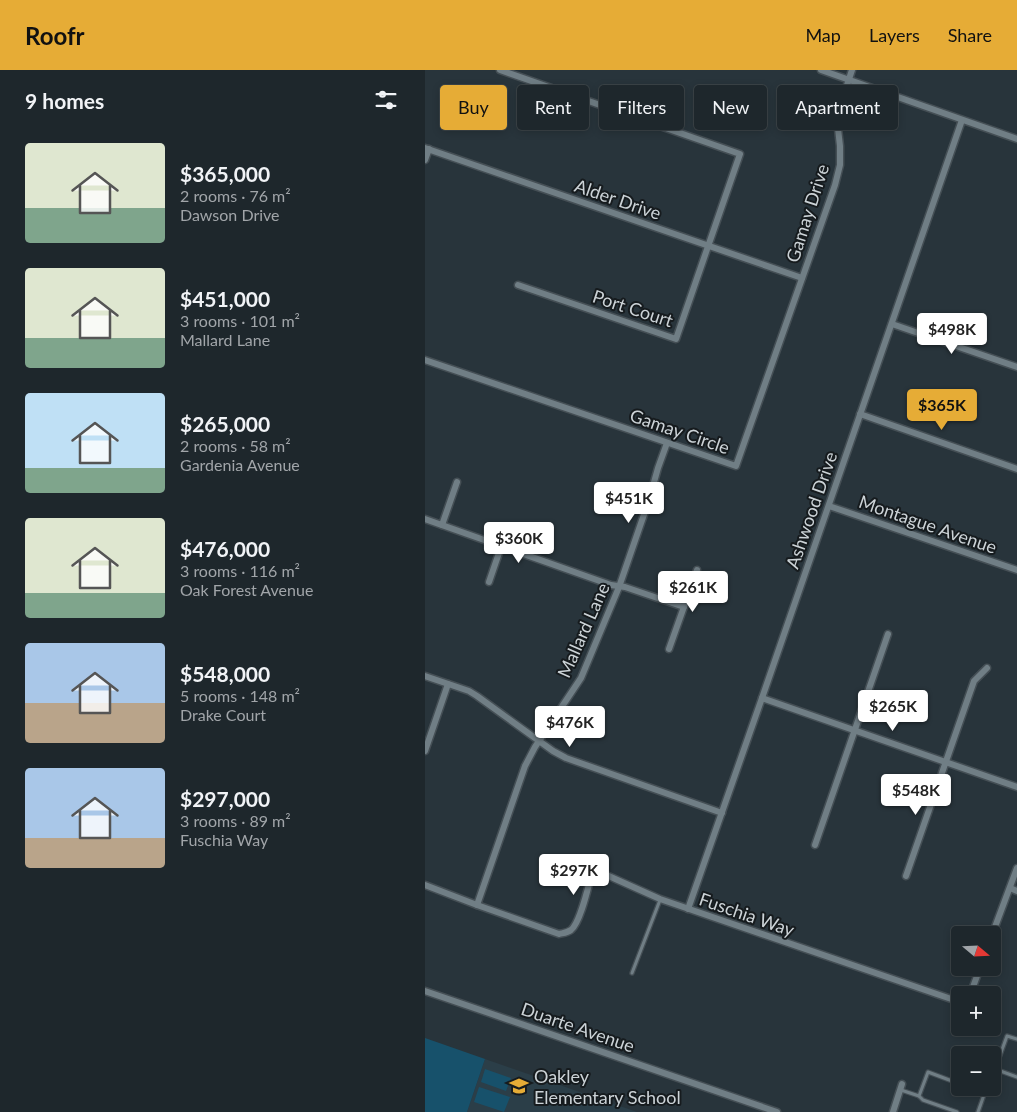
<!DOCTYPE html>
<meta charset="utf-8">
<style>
body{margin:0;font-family:Lato,sans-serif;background:#262f34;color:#f1f3f6;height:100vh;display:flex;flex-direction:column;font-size:19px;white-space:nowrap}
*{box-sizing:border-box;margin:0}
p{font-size:16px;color:#a1a5a9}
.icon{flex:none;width:28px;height:28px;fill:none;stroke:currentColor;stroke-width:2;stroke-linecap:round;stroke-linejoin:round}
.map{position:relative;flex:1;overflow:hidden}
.drawer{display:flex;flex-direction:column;background:#1e272c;width:425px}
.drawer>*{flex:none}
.top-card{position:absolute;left:15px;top:15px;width:475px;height:45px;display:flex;gap:10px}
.needle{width:32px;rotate:109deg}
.buttons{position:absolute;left:526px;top:856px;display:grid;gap:10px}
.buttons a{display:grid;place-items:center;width:50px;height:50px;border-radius:5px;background:#1e272c;box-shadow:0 2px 8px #0003,0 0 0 1px #3c4448;font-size:25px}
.price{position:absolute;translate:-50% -42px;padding:0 11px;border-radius:5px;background:#fff;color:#222;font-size:16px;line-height:32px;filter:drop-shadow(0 1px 2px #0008)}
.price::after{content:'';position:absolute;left:50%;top:30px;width:15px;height:11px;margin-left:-8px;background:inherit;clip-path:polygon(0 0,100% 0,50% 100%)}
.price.on{background:#e6ac36;color:#111}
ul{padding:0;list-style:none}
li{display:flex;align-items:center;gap:15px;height:125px;padding:0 25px}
li span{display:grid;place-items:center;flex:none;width:140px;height:100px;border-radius:5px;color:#555}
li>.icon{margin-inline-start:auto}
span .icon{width:60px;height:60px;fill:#fffc;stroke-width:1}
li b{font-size:21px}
h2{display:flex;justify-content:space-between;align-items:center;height:60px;padding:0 25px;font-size:21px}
.tag{padding:0 18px;border-radius:5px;background:#1e272c;box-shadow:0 2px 8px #0003,0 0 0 1px #3c4448;font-size:18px;line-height:45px}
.tag.on{background:#e6ac36;color:#111}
header{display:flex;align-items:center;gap:30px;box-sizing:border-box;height:70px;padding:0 25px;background:#e6ac36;color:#111}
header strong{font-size:24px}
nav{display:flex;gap:28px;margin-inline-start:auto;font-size:18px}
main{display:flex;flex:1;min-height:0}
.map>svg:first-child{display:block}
.built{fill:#2b3e48}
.green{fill:#17516b}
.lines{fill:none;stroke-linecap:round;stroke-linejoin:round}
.service-casing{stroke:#454f55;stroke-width:5.5}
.minor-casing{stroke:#454f55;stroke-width:9}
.service{stroke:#707e85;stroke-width:3}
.minor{stroke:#707e85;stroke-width:6}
.labels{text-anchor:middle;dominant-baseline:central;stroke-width:4;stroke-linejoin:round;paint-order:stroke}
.street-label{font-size:18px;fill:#ccd3d7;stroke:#161b1e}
.poi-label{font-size:18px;fill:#ccd3d7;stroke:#161b1e;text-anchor:start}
</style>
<header>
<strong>Roofr</strong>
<nav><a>Map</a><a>Layers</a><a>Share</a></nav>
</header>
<main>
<section class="drawer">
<h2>9 homes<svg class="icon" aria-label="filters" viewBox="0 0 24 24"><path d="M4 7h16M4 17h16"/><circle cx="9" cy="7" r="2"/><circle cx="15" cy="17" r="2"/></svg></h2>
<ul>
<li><span style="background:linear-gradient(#dfe7d0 65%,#7fa58c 0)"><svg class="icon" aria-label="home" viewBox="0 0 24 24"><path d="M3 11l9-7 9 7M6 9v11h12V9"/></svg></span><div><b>$365,000</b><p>2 rooms · 76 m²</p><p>Dawson Drive</p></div></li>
<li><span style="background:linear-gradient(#dfe7d0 70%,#7fa58c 0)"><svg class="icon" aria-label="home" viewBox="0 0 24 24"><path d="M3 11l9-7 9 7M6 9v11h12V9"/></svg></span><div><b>$451,000</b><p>3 rooms · 101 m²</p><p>Mallard Lane</p></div></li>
<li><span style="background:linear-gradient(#bfe0f5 75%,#7fa58c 0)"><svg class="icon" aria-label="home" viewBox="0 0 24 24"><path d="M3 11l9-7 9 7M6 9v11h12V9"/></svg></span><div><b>$265,000</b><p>2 rooms · 58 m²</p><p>Gardenia Avenue</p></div></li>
<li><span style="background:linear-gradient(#dfe7d0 75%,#7fa58c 0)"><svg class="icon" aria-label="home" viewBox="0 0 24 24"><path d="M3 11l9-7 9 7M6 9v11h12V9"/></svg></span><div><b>$476,000</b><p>3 rooms · 116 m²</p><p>Oak Forest Avenue</p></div></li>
<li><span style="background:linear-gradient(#a9c7e8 60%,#b9a48a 0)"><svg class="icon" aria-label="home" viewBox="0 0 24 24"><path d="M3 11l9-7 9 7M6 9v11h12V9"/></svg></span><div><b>$548,000</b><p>5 rooms · 148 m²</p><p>Drake Court</p></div></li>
<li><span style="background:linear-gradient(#a9c7e8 70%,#b9a48a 0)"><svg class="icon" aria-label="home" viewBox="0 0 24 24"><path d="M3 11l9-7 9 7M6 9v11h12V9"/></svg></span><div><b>$297,000</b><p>3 rooms · 89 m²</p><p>Fuschia Way</p></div></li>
</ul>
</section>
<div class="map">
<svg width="592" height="1042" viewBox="0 0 592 1042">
<rect width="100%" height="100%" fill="#28343b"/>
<path class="built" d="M60,989L212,1042H42Z"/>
<g class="green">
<path d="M0,968L60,989L42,1042H0Z"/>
<path d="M60,999L86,1008L81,1021L56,1012Z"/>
<path d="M54,1017L85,1027L79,1042L49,1032Z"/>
</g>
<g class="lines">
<g class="service-casing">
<g id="service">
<path d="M207,903L235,830"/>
<path d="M592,969L582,966L570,999L592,1007"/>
<path d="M546,1018L560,1022L553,1042"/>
<path d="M476,1020L494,1026"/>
<path d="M532,1042L498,1030L494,1026L503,1002L535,1014"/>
</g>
</g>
<g class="minor-casing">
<g id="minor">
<path d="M75,0L315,84L251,269L93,215"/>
<path d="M396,0L592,69"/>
<path d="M0,78L377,208"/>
<path d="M0,90L4,79"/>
<path d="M467,254L592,297"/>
<path d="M0,290L311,396L410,115L415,95V76L412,50L415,36L427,0"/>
<path d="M435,344L592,399"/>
<path d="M404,436L592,500"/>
<path d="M0,449L186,515L200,517L259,537"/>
<path d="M17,455L32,412"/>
<path d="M64,512L76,477"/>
<path d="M244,579L272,500"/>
<path d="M0,606L44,621L52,626L128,681L141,688L297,743"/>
<path d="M337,628L592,717"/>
<path d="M0,681L23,614"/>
<path d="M390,775L463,564"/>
<path d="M481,806L549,611L562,598"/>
<path d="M0,815L52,835L134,864C138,863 142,863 146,860C156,852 164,813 168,799L235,829L535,932"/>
<path d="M585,818L592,821"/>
<path d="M52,835L100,696L110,677L156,608L194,517L224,430L233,398L242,373"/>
<path d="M263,839L337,628L537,50"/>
<path d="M567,865L592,798"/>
<path d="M0,921L352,1042"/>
<path d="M545,925L555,898"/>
<path d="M468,1042L477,1014"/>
</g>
</g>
<use href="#service" class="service"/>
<use href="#minor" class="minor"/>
</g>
<defs>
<g id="school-bare" transform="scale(1.5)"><path d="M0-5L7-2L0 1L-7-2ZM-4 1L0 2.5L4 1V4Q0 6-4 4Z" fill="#e6ac36" stroke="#161b1e" stroke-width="2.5" paint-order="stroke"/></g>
</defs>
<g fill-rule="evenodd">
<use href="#school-bare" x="94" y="1016"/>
</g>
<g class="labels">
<g class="street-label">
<text transform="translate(193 129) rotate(19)">Alder Drive</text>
<text transform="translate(382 143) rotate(-72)">Gamay Drive</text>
<text transform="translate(208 238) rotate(18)">Port Court</text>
<text transform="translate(255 361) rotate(19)">Gamay Circle</text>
<text transform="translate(386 440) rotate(-71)">Ashwood Drive</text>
<text transform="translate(503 454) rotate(19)">Montague Avenue</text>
<text transform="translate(158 560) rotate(-66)">Mallard Lane</text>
<text transform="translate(322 844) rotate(19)">Fuschia Way</text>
<text transform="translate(153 957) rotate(19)">Duarte Avenue</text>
</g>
<g class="poi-label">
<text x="109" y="1006">Oakley<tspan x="109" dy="21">Elementary School</tspan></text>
</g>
</g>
</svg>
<div class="buttons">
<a><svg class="needle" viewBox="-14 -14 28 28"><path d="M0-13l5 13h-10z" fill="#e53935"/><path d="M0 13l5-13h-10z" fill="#a1a5a9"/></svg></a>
<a>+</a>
<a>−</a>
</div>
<b class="price" style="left:527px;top:285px">$498K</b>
<b class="price on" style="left:517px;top:361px">$365K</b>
<b class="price" style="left:204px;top:454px">$451K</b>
<b class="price" style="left:94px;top:494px">$360K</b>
<b class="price" style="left:268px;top:543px">$261K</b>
<b class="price" style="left:468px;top:662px">$265K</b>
<b class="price" style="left:145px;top:678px">$476K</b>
<b class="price" style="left:491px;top:746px">$548K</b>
<b class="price" style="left:149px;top:826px">$297K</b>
<div class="top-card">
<a class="tag on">Buy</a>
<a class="tag">Rent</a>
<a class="tag">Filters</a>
<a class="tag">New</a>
<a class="tag">Apartment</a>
</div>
</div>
</main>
